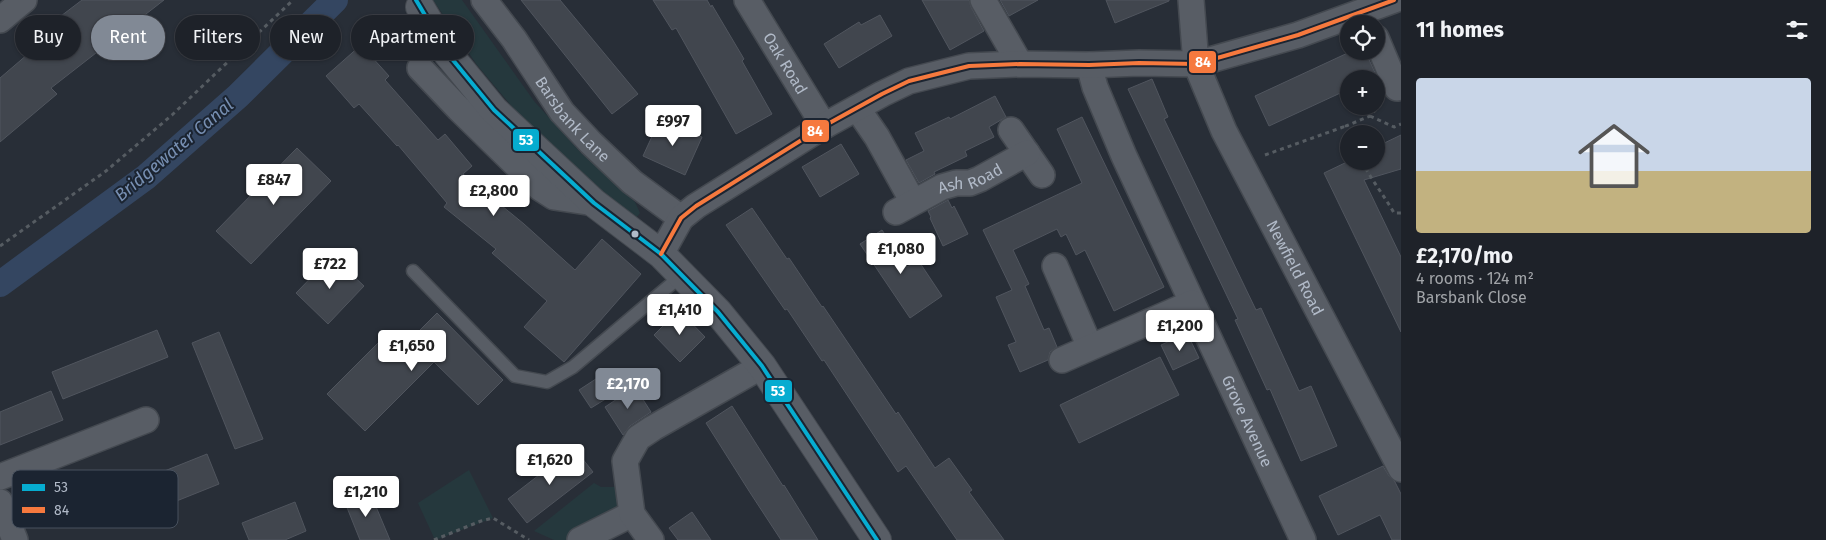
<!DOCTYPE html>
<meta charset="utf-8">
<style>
body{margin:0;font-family:"Fira Sans",sans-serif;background:#2b2f35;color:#f1f3f6;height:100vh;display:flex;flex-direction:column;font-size:19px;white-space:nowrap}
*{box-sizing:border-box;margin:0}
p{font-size:16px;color:#a1a4a8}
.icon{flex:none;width:28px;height:28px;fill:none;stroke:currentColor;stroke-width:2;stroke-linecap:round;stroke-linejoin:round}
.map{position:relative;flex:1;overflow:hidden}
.sheet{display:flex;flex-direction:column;background:#1e2229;width:425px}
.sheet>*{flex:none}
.guide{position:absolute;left:15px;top:15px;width:475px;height:45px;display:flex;gap:10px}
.tools{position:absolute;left:1340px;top:15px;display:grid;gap:10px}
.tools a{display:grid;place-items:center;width:45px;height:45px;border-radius:50%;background:#1e2229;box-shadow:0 1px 4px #0004,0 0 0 1px #3c3f46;font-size:25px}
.price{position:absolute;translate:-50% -42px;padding:0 11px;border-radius:5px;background:#fff;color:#222;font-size:16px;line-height:32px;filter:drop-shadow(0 1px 2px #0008)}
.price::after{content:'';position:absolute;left:50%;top:30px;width:15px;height:11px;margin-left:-8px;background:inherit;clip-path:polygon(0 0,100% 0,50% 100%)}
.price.current{background:#818995;color:#fff}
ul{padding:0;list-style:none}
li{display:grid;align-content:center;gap:10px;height:265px;padding:0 15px}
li+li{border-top:1px solid #3c3f46}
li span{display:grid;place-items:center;height:155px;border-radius:5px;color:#555}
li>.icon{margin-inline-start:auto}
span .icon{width:90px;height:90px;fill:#fffc;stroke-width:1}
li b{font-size:21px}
h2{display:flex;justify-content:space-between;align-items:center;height:60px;padding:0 15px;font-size:21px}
.tag{padding:0 18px;border-radius:22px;background:#1e2229;box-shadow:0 1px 4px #0004,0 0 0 1px #3c3f46;font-size:18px;line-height:45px}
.tag.current{background:#818995;color:#fff}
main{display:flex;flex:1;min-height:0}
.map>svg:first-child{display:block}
.green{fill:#25383d}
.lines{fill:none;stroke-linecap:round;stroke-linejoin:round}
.canal{stroke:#344661;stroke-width:26}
.building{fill:#41464e;stroke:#50555e}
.service-casing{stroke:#444950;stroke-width:15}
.minor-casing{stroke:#444950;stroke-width:28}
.tertiary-casing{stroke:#444950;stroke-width:30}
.path{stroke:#565c62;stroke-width:3;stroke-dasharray:4 4;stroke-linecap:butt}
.service{stroke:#585d65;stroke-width:12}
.minor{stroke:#585d65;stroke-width:25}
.tertiary{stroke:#585d65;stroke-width:28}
.bus-1-casing{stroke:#1b2431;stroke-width:8}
.bus-2-casing{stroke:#1b2431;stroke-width:8}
.bus-1{stroke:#06acd0;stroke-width:4}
.bus-2{stroke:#f6793e;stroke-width:4}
.bus-dot{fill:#b1bac8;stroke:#1b2431;stroke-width:2}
.labels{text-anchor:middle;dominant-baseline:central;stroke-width:4;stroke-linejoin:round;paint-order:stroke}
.street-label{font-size:16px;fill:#b1bac8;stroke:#1b2431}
.water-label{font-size:18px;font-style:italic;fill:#778fb2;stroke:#1b2431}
.key{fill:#1b2431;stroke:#48515e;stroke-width:1}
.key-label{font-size:14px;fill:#b1bac8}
.line-badge{stroke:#1b2431;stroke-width:2}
.badge-label{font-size:14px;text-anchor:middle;font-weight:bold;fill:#fff}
</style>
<main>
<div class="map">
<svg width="1401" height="540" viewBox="0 0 1401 540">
<rect width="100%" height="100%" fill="#282e37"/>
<g class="green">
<path d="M433,0H462L534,101L581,153L635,202L640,213L636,218L584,177L514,109L477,65Z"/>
<path d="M469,470L493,518L435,540L418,503Z"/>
<path d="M594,483L601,487H615L621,493V507L572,540H554L534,531Z"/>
</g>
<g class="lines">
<path class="canal" d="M0,284L146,177L238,96L335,0"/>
</g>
<g class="building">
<path d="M82,0H164L51,88L57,94L0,142V78L42,42L36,35Z"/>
<path d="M521,0H560L638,94L612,114Z"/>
<path d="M653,0H707L711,7L712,5L744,59L742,61L772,114L736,134L676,28L672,30Z"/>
<path d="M922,0H969L971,7L984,31L950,50Z"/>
<path d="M1000,0H1038L1009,16Z"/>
<path d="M1106,0H1169V1L1115,23Z"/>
<path d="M880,15L892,36L839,68L824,44L859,22L861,25Z"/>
<path d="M361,45L389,76L385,80L438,140L445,134L472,166L463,174L524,224L575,270L602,239L641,274L564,362L524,327L547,301L492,253L496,249L444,207L447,203L398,145L397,146L359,104L354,108L326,76Z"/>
<path d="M1352,51H1365L1378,79H1349V89L1269,126L1255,96Z"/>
<path d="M1152,79L1168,117L1164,119L1256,310L1261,308L1299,391L1311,386L1337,446L1301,461L1270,389L1267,390L1235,320L1238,319L1128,89Z"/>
<path d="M995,96L1006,117L989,127L994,137L965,151L967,156L934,172L935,174L919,183L906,160L924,151L915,133L949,117L950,119Z"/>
<path d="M1082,117L1164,287L1114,311L1085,250L1076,255L1066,234L1061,237L1057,229L1013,250L1029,284L1025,286L1044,330L1049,328L1057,347L1050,352L1048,360L1020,372L1008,345L1016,342L996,297L1012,290L983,230L1082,183L1057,129Z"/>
<path d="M660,119L702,137L685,175L643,156Z"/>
<path d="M1401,135V169L1364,180L1401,257V332L1324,173L1349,161H1376V147Z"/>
<path d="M841,144L859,174L820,197L802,167Z"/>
<path d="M297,148L331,181L251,264L216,231Z"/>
<path d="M948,200L952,208L954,206L968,234L943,246L930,218L931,217L928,211Z"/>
<path d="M752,208L787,259L789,258L822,307L823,306L896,414L898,412L935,468L949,458L972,490L969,492L1004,540H957L906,466L898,472L824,360L822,361L787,309L785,310L726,225Z"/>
<path d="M882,230L907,267L918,260L942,296L910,318L860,244Z"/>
<path d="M332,256L364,286L328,324L296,293Z"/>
<path d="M679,310L705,337L680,362L654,335Z"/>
<path d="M437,313L503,380L478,405L434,362L365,431L327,394L380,341L394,356Z"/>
<path d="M157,330L168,357L63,399L52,372Z"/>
<path d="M219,332L263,439L235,449L192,343Z"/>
<path d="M1187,333L1199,358L1173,370L1161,345Z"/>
<path d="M1160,357L1179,395L1079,443L1060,405Z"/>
<path d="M605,373L617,392L591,408L579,390Z"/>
<path d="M635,387L651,412L630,426L623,435L605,407Z"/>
<path d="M51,391L63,420L0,445V412Z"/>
<path d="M732,406L783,486L784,485L818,540H781L749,491L706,423Z"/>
<path d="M574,448L593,472L527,523L508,499Z"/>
<path d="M207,454L219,484L114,526L102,496Z"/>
<path d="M1383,466L1389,476L1395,482L1401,494V540H1392L1380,515L1338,535L1319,496Z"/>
<path d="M369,490L390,540H360L344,500Z"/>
<path d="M295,502L306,531L285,540H249L242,523Z"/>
<path d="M692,512L711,540H678L669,528Z"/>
</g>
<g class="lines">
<g class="service-casing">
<path id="service" d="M413,271L515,376L547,382L573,367L682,275"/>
</g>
<g class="minor-casing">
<g id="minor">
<path id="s1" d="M484,0L514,39L562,112L591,143L632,182L681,218"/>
<path id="s2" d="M747,0L824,126"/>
<path d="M983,0L1020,64"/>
<path id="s3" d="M1191,0L1196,64L1224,131L1401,469"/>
<path d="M0,20L24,0"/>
<path d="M1376,38L1397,88"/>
<path id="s4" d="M1089,65L1095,87L1124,156L1303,540"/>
<path d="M420,68L459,109L540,188L554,197L594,203"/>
<path d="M857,108L877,137L913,202"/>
<path d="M1011,130L1042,175"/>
<path id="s5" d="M896,212L942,187L956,183H970L980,179L1027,153"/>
<path d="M661,254L681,218L696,206L824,126L882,94L909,81L969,66L1020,64L1089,65L1139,63L1196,64L1298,35L1394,0"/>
<path d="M1055,266L1090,347"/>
<path d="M1062,360L1192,303"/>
<path d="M0,477L146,420"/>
<path d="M0,502L15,540"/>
<path d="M580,540L632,514"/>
<path d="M651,540L632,514L625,461L638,438L653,428L762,366"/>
</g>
</g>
<g class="tertiary-casing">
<path id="tertiary" d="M420,7L448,54L494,110L594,203L661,254L718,312L762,366L877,540"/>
</g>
<g class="path">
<path d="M1370,116L1394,127L1401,124"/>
<path d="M1350,134L1346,126L1370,116L1381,104"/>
<path d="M1265,155L1346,126"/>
<path d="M1362,161C1371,180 1384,195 1394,213H1401"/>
<path d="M0,246L106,171L172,115L293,0"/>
<path d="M434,540L481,521L493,518L529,540"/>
</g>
<use href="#service" class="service"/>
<use href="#minor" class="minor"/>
<use href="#tertiary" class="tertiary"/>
<g class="bus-1-casing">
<path id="bus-1" d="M416,0L448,54L494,110L594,203L661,254L718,312L762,366L877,540"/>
</g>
<g class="bus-2-casing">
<path id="bus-2" d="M661,254L681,218L696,206L824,126L882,94L909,81L969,66L1020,64L1089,65L1139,63L1196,64L1298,35L1394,0"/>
</g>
<use href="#bus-1" class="bus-1"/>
<use href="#bus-2" class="bus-2"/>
</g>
<circle class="bus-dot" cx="635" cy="234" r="4.5"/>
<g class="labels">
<g class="street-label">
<text stroke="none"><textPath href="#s2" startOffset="74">Oak Road</textPath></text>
<text stroke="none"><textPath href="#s1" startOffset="149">Barsbank Lane</textPath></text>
<text stroke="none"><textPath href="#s5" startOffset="82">Ash Road</textPath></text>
<text stroke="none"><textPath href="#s3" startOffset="291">Newfield Road</textPath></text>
<text stroke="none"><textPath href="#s4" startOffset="390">Grove Avenue</textPath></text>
</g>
<g class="water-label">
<text transform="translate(174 150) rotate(-40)">Bridgewater Canal</text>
</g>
</g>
<rect x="12" y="470" width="166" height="58" rx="8" class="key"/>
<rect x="22" y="484" width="23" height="7" fill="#06acd0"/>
<rect x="22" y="507" width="23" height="6" fill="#f6793e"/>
<g class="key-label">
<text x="54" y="492">53</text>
<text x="54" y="515">84</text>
</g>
<g class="line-badge">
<rect x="1188" y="50" width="29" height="24" rx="5" fill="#f6793e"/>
<rect x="801" y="119" width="29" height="24" rx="5" fill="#f6793e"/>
<rect x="512" y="128" width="28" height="24" rx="5" fill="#06acd0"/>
<rect x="764" y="379" width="29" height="24" rx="5" fill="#06acd0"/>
</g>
<g class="badge-label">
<text x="1203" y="67">84</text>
<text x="815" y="136">84</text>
<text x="526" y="145">53</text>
<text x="778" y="396">53</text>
</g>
</svg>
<div class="tools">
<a><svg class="icon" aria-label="locate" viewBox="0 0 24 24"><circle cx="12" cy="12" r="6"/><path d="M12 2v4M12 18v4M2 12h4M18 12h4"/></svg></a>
<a>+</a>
<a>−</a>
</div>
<b class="price" style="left:673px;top:147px">£997</b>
<b class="price" style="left:274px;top:206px">£847</b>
<b class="price" style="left:494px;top:217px">£2,800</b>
<b class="price" style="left:901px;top:275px">£1,080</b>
<b class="price" style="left:330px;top:290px">£722</b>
<b class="price" style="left:680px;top:336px">£1,410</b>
<b class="price" style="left:1180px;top:352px">£1,200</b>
<b class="price" style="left:412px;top:372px">£1,650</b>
<b class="price current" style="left:628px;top:410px">£2,170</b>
<b class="price" style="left:550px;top:486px">£1,620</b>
<b class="price" style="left:366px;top:518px">£1,210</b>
<div class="guide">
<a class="tag">Buy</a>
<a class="tag current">Rent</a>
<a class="tag">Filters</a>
<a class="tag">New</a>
<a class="tag">Apartment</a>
</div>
</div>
<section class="sheet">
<h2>11 homes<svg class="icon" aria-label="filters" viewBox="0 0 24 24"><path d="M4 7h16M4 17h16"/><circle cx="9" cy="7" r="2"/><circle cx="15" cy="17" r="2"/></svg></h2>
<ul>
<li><span style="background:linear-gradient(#c9d6e8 60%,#c2b280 0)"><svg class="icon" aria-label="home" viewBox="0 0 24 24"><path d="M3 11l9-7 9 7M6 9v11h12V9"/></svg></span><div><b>£2,170/mo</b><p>4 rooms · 124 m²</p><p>Barsbank Close</p></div></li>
</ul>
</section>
</main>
